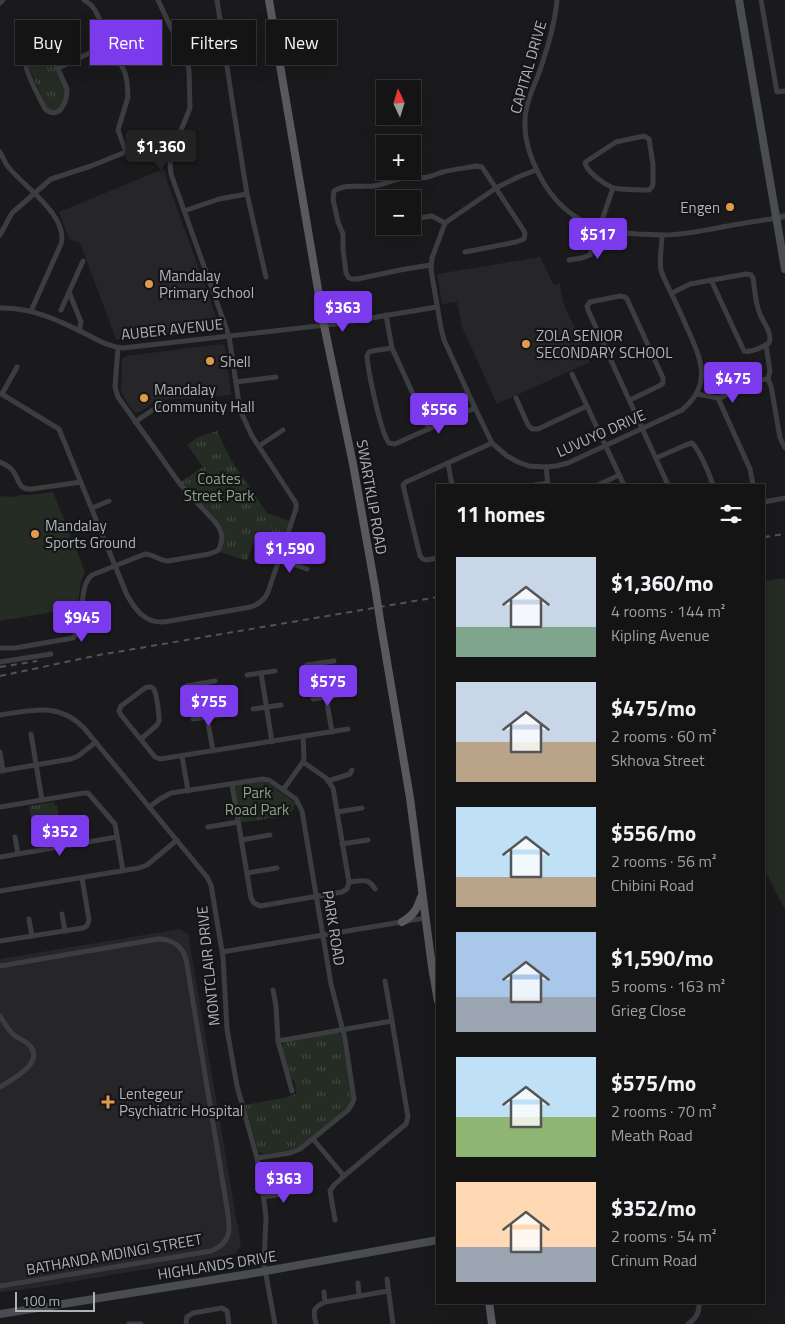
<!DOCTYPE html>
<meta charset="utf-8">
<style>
body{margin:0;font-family:"Titillium Web",sans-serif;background:#212122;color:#f1f3f6;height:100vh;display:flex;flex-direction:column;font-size:19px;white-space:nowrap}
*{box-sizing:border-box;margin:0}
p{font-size:16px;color:#9d9ea0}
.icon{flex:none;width:28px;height:28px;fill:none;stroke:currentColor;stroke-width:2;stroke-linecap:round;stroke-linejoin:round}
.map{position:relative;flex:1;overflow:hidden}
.panel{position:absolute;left:436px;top:484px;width:329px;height:820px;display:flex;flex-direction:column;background:#141415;border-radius:0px;box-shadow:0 5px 20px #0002,0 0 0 1px #333334}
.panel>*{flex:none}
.guide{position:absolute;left:15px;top:20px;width:346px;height:45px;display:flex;gap:10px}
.needle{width:32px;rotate:356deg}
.fabs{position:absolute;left:376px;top:80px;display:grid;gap:10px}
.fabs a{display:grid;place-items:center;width:45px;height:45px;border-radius:0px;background:#141415;box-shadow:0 5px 20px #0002,0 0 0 1px #333334;font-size:25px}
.scale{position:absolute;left:15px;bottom:12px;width:80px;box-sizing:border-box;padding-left:5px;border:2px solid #aeb3ba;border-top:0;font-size:14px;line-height:18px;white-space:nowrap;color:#aeb3ba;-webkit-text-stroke:4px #151517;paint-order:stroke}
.price{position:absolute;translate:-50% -42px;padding:0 11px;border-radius:5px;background:#7c3aed;color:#fff;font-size:16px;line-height:32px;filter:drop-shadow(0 1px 2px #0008)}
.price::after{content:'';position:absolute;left:50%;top:30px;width:15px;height:11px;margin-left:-8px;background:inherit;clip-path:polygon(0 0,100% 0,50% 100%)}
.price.active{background:#222;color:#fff}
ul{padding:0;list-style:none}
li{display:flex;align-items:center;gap:15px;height:125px;padding:0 20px}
li span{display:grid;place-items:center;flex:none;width:140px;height:100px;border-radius:0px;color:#555}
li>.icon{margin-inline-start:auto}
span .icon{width:60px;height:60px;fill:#fffc;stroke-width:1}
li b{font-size:21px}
h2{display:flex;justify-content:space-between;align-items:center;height:60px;padding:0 20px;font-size:21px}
.pill{padding:0 18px;border-radius:0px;background:#141415;box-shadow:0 5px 20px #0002,0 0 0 1px #333334;font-size:18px;line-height:45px}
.pill.active{background:#7c3aed;color:#fff}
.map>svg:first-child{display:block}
.built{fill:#262629}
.green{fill:#242c24}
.park{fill:url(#park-tufts)}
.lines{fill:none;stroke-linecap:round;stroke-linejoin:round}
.minor{stroke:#3b3d40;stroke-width:5}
.tertiary{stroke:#3b3d40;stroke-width:6}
.secondary{stroke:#494c50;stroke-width:8}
.primary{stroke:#585a5f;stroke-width:8}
.rail{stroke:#505357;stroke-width:2;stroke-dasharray:6 5;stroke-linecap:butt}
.primary-bridge{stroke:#585a5f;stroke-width:8}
.poi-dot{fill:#e19a4c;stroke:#151517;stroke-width:2}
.labels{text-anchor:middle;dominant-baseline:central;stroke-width:4.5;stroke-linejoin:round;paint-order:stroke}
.street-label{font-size:15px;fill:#aeb3ba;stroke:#151517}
.poi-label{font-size:15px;fill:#aeb3ba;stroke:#151517;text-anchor:start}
.park-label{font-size:15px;fill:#89a387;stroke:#151517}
</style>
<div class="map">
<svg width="785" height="1324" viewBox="0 0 785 1324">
<defs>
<pattern id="park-tufts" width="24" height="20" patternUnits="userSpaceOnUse" patternTransform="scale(1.25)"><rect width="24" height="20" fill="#242c24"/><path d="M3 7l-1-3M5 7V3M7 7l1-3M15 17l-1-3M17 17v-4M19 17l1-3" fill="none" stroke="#414842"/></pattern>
</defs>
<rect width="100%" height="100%" fill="#1a1a1c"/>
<g class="built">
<path d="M163,169L165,171L167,181L219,324L215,330L122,340L116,339L80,243L69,239L59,212Z"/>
<path d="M540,257L554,285L560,284L563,302L590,362L497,404L462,327L457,302L442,304L437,274Z"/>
<path d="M222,344L225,346L231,395L157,400L140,412H134L121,392L122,359L126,356Z"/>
<path d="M180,929L188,934L241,1246L235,1254L35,1288L0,1292V959Z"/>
</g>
<g class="green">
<path d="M53,492L85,572L81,582L77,608L0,621V496L14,497L19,495H31Z"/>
<path d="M785,578V910L764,869V581Z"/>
</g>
<g class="park">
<path d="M41,52H46L49,54L65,88V92L60,107L53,111L47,108L29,68C28,60 35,56 41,52Z"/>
<path d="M217,431L231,460L267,513L289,521L282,544L256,535L247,561L220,552C224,543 226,535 222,526L181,482L203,467L187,445L198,437Z"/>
<path d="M265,781L297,804L293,807L294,809L285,816L240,823L235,786L236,785Z"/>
<path d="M54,802L55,805H57L61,829L59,832L61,843L38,847L36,836L33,834L29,806Z"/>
<path d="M337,1033L340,1034L342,1037L352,1094V1100L347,1107L299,1147L292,1150L264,1154L260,1153L258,1150L245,1105L284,1098L296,1094L295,1082L290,1077L282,1048L283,1044L286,1042Z"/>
</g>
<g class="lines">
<g class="minor">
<path d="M84,0L91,5L95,10L125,73L127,81L128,97L118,130L126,152"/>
<path d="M217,0L233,106L247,194L266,277"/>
<path d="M557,0C555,25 547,50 539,73C533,88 525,105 525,121C524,144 533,165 545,185C568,221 597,231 638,234C647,234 656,235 664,235C682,235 700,231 717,228C737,224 757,221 777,218"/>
<path d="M761,0L777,92L785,91"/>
<path d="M0,3L3,0"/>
<path d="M179,45L204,35L223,31"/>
<path d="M43,50H48L51,53L67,89C67,101 60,121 45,109C41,101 25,71 26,65C27,58 37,51 43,50Z"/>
<path d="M58,68L111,43"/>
<path d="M644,136L649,139L653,164V184L652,187L649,190C642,190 617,190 611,187C603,183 587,172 585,163L587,161L616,142Z"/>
<path d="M0,152C3,157 5,164 10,169C25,187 69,217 61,244L31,311"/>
<path d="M536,170L518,177L496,188L455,216L445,223L432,258L431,270L441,328L444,340L475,408L492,443L507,456L518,462L529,466L546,467L556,466L568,463L682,410C712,385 702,361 688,330C682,317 677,304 670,291C667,284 663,277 661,270C659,259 662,246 662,235"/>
<path d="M184,211L219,199L247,194"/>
<path d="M412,219L432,216L445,223"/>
<path d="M383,229L389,226"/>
<path d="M0,235L12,213L51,179L91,166L143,145L148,146L171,155"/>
<path d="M569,260L582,258L590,255L613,188"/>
<path d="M431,265C406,268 382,274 357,279H352L349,278L346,273L343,249V234L338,222L333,199L334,191C347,182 365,189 379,185C389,183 394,179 405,178C413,177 420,179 428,177C433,176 438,173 443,172C454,169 466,168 477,166L482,167L524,231L525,234L524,239L516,242L465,252"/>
<path d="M69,292L81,322L79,331"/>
<path d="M672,293L690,284L746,274L751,275L753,278C755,290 755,303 760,314C763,322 773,334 769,343C762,347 752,353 744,351L711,280"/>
<path d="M0,308C32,307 60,321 88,335C99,341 110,347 123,348L335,324L437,307"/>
<path d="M61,310L83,261"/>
<path d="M386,315L392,348L429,429"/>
<path d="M766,345L770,371L768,379L771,386L780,438L785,448"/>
<path d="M392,348L372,351L369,352L367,356C368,371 381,434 389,443L395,444L475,408"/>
<path d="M572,374L624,485"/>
<path d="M236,382L276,377"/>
<path d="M0,393L59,429L127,595C136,611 145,623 164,622L251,607C259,604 265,600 268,592L296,509V503L252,436L240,410L229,336L171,174L170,164L171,155L190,108L189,70L187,62L158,0"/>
<path d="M2,394L17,367"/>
<path d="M697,394L718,398L722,397L760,380L768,379"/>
<path d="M516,398L528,425L532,429H538L587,406"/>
<path d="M718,398L750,469L753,485"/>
<path d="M630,400L661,385L663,383V378L627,299L625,297L620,296L590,302L587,306L588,310L668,485"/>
<path d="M135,422L157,407L163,405L179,404"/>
<path d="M259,446L283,430"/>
<path d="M656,458L688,444L692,443C700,451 709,473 713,485"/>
<path d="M0,462C5,464 10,467 13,471C20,481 18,490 32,489L81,482"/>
<path d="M448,463L452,485"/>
<path d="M546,467L548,485"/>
<path d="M535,485L548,483"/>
<path d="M598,485L619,475"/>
<path d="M764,502L785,498"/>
<path d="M92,508L109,501"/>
<path d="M438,558L426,560L423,559L420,556L403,485L406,482L492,443"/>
<path d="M279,559L307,569"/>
<path d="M0,648H15L73,638C88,623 76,588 92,575L145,554C153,554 160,561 168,561L209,554L217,551L219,549L221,543L222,536L220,529L216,523L180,484L118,397L115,387L118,348"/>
<path d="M0,662L51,654"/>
<path d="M320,663L332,732"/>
<path d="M307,665L334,661"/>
<path d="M261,673L272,742"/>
<path d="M247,675L275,671"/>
<path d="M201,683L213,751"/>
<path d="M187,686L215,681"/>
<path d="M313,699L340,695"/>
<path d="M253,709L281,705"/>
<path d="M0,715C32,710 59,702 84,728L207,877L211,885L223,957L227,1029L237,1086L257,1158L264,1201L266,1218L264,1264L275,1324"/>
<path d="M193,719L221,715"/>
<path d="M31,734L42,800"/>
<path d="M141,739L157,725L159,721C159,715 157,692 153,688C150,686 148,687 145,688L121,706L119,711L121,715L155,757L160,759L348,729"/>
<path d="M0,752L3,771"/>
<path d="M182,756L188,791"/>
<path d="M0,771L71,759L78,756L96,742"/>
<path d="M328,781L350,774L352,770"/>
<path d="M232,784L251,898L254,903L260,906L342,892L347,889L349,882L333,788L326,778L303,762"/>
<path d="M283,790L303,762L304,757L303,736"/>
<path d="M0,807L84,793H88L115,824L123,871"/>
<path d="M149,807L160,799L171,793L262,779L269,780L296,799L302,811L331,984L345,1039L354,1099L352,1104L348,1110L300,1149L290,1153L257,1158"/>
<path d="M337,812L362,808"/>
<path d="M79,826L82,843"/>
<path d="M208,827L238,822"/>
<path d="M15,837L18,854"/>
<path d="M241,840L270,835"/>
<path d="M342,844L368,840"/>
<path d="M0,857L117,837"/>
<path d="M247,873L277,868"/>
<path d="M349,882C360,881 369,877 375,889"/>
<path d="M0,891L139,868L147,865L177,840"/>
<path d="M62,914L65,931"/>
<path d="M29,919L32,936"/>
<path d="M0,941L83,928L87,926L89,920L82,878"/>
<path d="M222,952L425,918"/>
<path d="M0,966L158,939C172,939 182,946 186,959L227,1208C230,1228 233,1242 211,1251L0,1286"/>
<path d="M385,981L392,1021"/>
<path d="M273,990L276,1006L278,1041L292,1091"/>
<path d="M0,1016C4,1023 8,1030 14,1035C19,1039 26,1041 30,1046C45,1063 11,1080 0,1087"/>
<path d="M278,1041L392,1021L408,1117L406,1124L344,1176L313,1139"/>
<path d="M264,1197L300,1191"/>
<path d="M335,1220L330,1191L334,1185L344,1176"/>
<path d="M387,1279L393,1324"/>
<path d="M358,1283L359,1296"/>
<path d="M324,1292L325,1302"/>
<path d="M129,1324H141"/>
<path d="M186,1324L187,1317L193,1313L222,1308L227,1311L229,1324"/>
<path d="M316,1324C313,1311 312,1308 325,1302L388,1291"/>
<path d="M688,1324C696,1319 700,1312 699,1302"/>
</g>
<path class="tertiary" d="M777,218L785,216"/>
<g class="secondary">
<path d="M739,0L785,269"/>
<path d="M0,1314L249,1274L438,1240"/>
</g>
<g class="primary">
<path d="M269,0L324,325L353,464L375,587"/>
<path d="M381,626L410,798L432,967L438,1001"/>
<path d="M402,922C414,915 417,909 421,897"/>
<path d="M489,1302L492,1324"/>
</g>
<g class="rail">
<path d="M764,537L785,534"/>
<path d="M0,667L37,661"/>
<path d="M0,676L99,655L438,597"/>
</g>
<path class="primary-bridge" d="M375,587L381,626"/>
</g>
<g class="poi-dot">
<circle cx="730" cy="207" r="5"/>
<circle cx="149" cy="284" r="5"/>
<circle cx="526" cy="344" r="5"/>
<circle cx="210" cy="361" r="5"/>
<circle cx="144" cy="398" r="5"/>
<circle cx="35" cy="534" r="5"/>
<path d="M105.5 1094.5h5v5h5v5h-5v5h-5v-5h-5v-5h5z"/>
</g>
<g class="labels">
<g class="street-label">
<text transform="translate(528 67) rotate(-74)">CAPITAL DRIVE</text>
<text transform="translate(172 329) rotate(-6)">AUBER AVENUE</text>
<text transform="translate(601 433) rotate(-24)">LUVUYO DRIVE</text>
<text transform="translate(372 497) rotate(80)">SWARTKLIP ROAD</text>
<text transform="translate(334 928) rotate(81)">PARK ROAD</text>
<text transform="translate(208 966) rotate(-96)">MONTCLAIR DRIVE</text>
<text transform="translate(114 1254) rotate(-10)">BATHANDA MDINGI STREET</text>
<text transform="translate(217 1265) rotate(-9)">HIGHLANDS DRIVE</text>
</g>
<g class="poi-label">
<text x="720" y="207" text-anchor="end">Engen</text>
<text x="159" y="275">Mandalay<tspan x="159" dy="17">Primary School</tspan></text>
<text x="536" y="335">ZOLA SENIOR<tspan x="536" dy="17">SECONDARY SCHOOL</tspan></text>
<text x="220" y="361">Shell</text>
<text x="154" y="389">Mandalay<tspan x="154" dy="17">Community Hall</tspan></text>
<text x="45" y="525">Mandalay<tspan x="45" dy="17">Sports Ground</tspan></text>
<text x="119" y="1093">Lentegeur<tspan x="119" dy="17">Psychiatric Hospital</tspan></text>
</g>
<g class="park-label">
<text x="219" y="478">Coates<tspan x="219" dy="17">Street Park</tspan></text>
<text x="257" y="792">Park<tspan x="257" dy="17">Road Park</tspan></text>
</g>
</g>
</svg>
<div class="fabs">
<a><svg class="needle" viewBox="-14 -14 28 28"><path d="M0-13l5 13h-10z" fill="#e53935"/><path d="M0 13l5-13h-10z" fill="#9d9ea0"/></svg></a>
<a>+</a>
<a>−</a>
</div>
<div class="scale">100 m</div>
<b class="price active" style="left:161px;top:172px">$1,360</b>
<b class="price" style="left:598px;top:260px">$517</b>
<b class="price" style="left:343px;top:333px">$363</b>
<b class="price" style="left:733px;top:404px">$475</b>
<b class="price" style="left:439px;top:435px">$556</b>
<b class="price" style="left:290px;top:574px">$1,590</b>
<b class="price" style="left:82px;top:643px">$945</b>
<b class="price" style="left:328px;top:707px">$575</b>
<b class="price" style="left:209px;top:727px">$755</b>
<b class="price" style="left:60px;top:857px">$352</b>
<b class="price" style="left:284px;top:1204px">$363</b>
<div class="guide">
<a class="pill">Buy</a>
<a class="pill active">Rent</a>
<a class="pill">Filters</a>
<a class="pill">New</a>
</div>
<section class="panel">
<h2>11 homes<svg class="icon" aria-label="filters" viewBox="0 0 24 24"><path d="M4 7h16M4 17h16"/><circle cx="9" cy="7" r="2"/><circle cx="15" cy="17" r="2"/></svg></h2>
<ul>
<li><span style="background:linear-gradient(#c9d6e8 70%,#7fa58c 0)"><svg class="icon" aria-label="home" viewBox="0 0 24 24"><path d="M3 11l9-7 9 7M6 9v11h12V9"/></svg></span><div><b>$1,360/mo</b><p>4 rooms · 144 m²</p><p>Kipling Avenue</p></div></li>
<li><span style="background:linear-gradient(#c9d6e8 60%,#b9a48a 0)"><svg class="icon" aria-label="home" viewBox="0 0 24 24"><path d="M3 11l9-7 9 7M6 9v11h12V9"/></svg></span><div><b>$475/mo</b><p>2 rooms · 60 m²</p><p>Skhova Street</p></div></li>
<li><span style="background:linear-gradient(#bfe0f5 70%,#b9a48a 0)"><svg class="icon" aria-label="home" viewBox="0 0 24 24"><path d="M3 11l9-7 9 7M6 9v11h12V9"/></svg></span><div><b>$556/mo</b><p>2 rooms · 56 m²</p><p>Chibini Road</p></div></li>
<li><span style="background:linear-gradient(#a9c7e8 65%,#9aa5b1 0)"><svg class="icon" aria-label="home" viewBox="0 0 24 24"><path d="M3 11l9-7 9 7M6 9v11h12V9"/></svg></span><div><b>$1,590/mo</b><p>5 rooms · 163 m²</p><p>Grieg Close</p></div></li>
<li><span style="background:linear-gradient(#bfe0f5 60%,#8fb573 0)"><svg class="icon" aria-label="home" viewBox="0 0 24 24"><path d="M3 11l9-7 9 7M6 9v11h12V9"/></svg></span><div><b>$575/mo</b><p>2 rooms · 70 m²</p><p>Meath Road</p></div></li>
<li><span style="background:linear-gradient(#ffd9b3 65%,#9aa5b1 0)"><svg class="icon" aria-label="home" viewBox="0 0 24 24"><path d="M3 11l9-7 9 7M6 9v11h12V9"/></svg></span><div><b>$352/mo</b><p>2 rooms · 54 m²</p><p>Crinum Road</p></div></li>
</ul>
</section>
</div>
